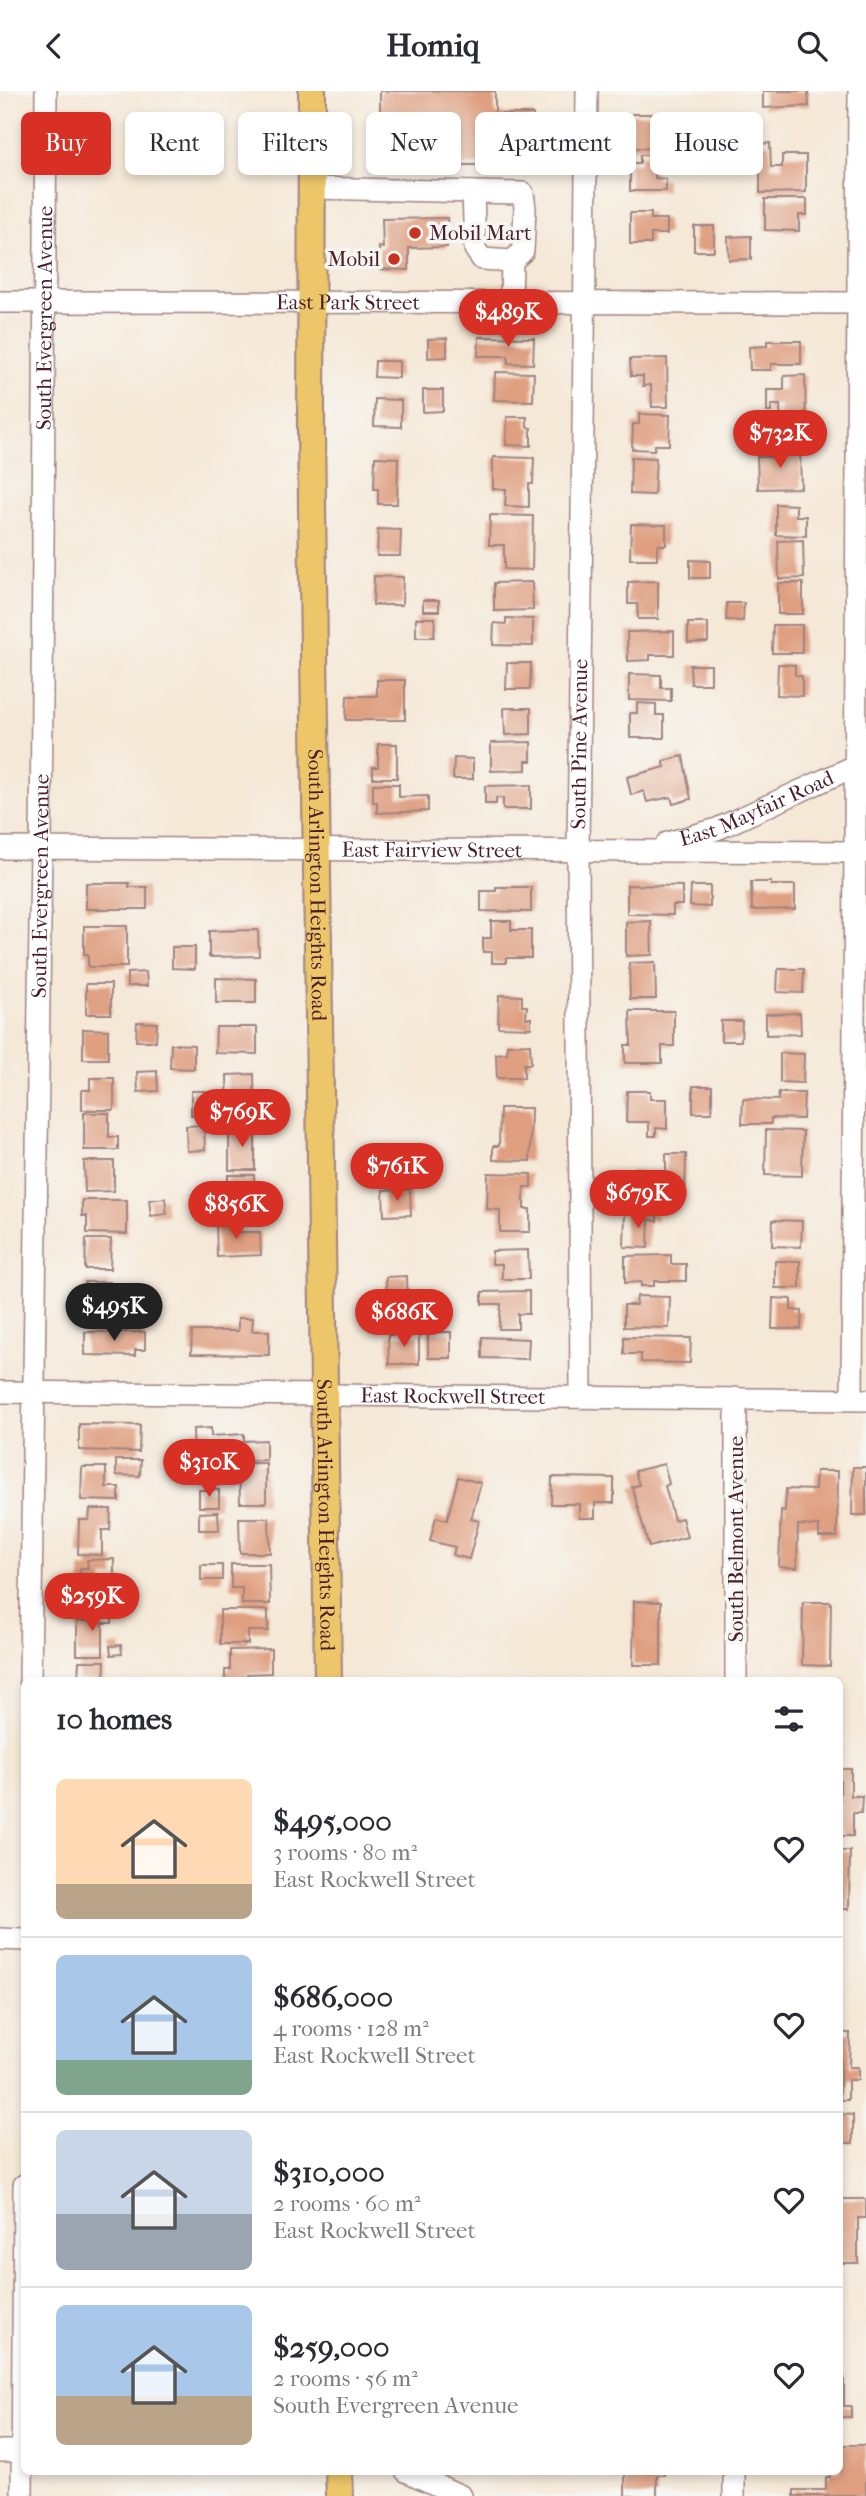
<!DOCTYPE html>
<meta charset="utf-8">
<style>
body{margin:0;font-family:"IM FELL French Canon",serif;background:#f7f7f7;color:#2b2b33;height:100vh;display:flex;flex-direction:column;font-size:26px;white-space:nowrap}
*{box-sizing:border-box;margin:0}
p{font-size:23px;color:#7c7c81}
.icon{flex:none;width:38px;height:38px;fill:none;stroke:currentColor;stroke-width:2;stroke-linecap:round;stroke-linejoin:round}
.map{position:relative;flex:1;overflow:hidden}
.details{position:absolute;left:21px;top:1586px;width:822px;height:798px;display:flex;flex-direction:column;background:#fff;border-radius:10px;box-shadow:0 4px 10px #0003}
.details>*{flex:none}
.hud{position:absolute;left:21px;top:21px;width:824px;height:63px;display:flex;gap:14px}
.price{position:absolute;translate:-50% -60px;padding:0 16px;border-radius:24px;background:#d93025;color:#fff;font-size:23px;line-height:46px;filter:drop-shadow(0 2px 4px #0008)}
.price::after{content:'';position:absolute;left:50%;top:42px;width:21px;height:16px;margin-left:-10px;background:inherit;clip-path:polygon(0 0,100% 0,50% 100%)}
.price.active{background:#222;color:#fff}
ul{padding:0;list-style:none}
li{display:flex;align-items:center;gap:21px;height:175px;padding:0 35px}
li+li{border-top:2px solid #e1e1e2}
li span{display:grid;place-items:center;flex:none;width:196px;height:140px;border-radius:10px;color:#555}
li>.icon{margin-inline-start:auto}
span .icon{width:84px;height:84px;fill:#fffc;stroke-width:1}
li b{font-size:30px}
h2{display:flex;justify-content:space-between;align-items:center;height:84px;padding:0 35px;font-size:30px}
.chip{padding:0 24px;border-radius:10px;background:#fff;box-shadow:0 4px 10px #0003;font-size:24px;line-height:63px}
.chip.active{background:#d93025;color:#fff}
header{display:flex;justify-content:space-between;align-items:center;height:91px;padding:0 35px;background:#fff;font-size:32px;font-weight:800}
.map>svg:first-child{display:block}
.building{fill:#df9f80}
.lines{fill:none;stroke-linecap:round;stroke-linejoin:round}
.minor-casing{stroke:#a08481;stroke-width:24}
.major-casing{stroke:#a08481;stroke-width:30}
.minor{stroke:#fff;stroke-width:21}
.major{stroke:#ecc669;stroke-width:26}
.poi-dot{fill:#c8321e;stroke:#f6f6f2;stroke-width:2.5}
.labels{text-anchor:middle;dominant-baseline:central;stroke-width:7;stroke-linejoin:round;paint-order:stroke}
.poi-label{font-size:21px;fill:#4a1f2b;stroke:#f6f6f2;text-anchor:start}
.street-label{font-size:21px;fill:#4a1f2b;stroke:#f6f6f2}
</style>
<header><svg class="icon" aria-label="back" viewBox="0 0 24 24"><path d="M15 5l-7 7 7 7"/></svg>Homiq<svg class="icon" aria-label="search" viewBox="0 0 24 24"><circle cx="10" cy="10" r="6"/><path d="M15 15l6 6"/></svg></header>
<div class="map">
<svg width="866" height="2405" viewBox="0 0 866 2405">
<rect width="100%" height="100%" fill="#f6f6f2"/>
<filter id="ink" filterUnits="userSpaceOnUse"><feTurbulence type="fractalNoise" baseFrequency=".0143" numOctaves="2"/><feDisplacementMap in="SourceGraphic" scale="14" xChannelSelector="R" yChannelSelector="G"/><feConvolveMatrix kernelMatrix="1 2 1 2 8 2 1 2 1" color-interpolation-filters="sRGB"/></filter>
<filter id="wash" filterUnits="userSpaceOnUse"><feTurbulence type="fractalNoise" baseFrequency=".00686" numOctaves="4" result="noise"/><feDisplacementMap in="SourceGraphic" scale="28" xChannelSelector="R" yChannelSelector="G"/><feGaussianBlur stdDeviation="1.57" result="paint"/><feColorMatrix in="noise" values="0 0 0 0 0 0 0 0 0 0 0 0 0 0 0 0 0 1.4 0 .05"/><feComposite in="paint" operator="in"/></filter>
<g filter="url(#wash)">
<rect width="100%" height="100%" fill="#f5e8d7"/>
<g id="blocks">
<g class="building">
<path d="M380,0H495V23H533V74H457V38H380Z"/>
<path d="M763,0H808L809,15L763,17Z"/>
<path d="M632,23H662L661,33H669L668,58L632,57Z"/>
<path d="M770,52L771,76H782V64H806V101L760,102V53Z"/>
<path d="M640,64H655V87L666,88V100H630V72H640Z"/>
<path d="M765,108H807V124H799V140L765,139Z"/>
<path d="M630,122H651V128H667V143H651V153H630Z"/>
<path d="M447,127V156L409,157V179L378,178L379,156L383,157L382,128Z"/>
<rect x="694" y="135" width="20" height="25"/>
<path d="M751,145V168L729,169L728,146Z"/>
<path d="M479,246L534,247L533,273L508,272V265H478Z"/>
<path d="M447,247V266L428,267V248Z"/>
<path d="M767,250H801V273H771V279H750L749,256L767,255Z"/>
<path d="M667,267L668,316H652L651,294L643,295V285H631L630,268Z"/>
<path d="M375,270H399V287L374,286Z"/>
<path d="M495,281L534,282L533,310L494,309Z"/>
<path d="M805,284L806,333H781L780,314H771V321H767V299H784V285Z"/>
<path d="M423,299H443V320L423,321Z"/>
<path d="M375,308L401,309V336L374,335Z"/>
<path d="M639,323L670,324L669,354H655L654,359L632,358L633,333H639Z"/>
<path d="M507,326H527V336L531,337V355L506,354Z"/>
<path d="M800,358L801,397L758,398L757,366H770V359Z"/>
<path d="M375,366L398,367L397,413H378V398H374Z"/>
<path d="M493,366L534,367L533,393H529V416L505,415L506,398H493Z"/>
<path d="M631,366L656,367L654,404L630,403Z"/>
<path d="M776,413L796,414V425H806V445L776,444Z"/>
<path d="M490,424L533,425L532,479L504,478V454H489Z"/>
<path d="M631,433L666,434V454H657V468H630Z"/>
<path d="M378,438L401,439L400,465H377Z"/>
<path d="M803,449L804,487L779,488L778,450Z"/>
<path d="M690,469L710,470V487H690Z"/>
<path d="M374,485L403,486L402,514H373Z"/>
<path d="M658,490V528H638L637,513H628V491Z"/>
<path d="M532,491L533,519L494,520V492Z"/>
<rect x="778" y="492" width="25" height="31"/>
<rect x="423" y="509" width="16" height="11"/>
<path d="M727,512H744L743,530L726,529Z"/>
<path d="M416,527H435L434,546H416Z"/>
<path d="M506,527L533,528V555L493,554L494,532L506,533Z"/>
<path d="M688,532H708V551L688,552Z"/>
<path d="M773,534H802V562H772Z"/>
<path d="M674,540V564H650V569L628,570L627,541Z"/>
<path d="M507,572H531L530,598H506Z"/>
<path d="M778,573L795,574V584L802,585V605L777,604Z"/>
<path d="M690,574H711V593H691Z"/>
<path d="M629,583L661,584V597H671V610L629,609Z"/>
<path d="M377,589H405V629H346L347,605H377Z"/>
<path d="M637,612L656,613V624H664V647H630V622H637Z"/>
<path d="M504,617H531V643L505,644Z"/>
<path d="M531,651V670H526V679L491,680V652Z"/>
<path d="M378,653H397V687H373V676H378Z"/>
<path d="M683,665L691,708L673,713L671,706L647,711L644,700L631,704L627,686L665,676L663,670Z"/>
<path d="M454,667L473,668V688H453Z"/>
<path d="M373,693H399V706L428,705V720L377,722V711H373Z"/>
<path d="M531,694V718H503V707H496V713H485V695Z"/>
<path d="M751,791H771V794H795V818L752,819Z"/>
<path d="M86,792H129V796H147V818H86Z"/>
<path d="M627,794L682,795V814H673V824L627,823Z"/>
<path d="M691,795H710V816L690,815Z"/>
<path d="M496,796H531V821L481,820V800H496Z"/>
<path d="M491,830H511V839H531V867H506V872H492V861H483V847H491Z"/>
<path d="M651,830L652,864L626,865V831Z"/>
<path d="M84,835H127V876H88V863H84Z"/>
<path d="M258,839L259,865L209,866V840Z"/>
<path d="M172,856H195V878L172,877Z"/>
<path d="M655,871L656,908H630L629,872Z"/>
<path d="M778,878H804L803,902L777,901Z"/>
<path d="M146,881L147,895H127V882Z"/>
<path d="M216,887L256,888V912H216Z"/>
<rect x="86" y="893" width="25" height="30"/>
<path d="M499,904L522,905V915H527L526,927H531V937L498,936Z"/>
<path d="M630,920H674V955H662V972H625V954H631Z"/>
<path d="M800,922L801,943L766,944V923Z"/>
<path d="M721,930H742L741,950H721Z"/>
<path d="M137,931L157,932L156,950H136Z"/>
<path d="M216,936H257V963L215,962Z"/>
<path d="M83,938L108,939V968H83Z"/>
<path d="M171,953L194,954V978L170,977Z"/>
<path d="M530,953L531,973H524V987H497L496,963L507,962V954Z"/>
<path d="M780,962L804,963L803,992L780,991Z"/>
<path d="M157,980L158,1000L138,1001L137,981Z"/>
<path d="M254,983L255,1024L228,1025L227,984Z"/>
<path d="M90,987H114V1019H82V999H90Z"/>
<rect x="693" y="995" width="19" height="27"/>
<rect x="191" y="1000" width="15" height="24"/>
<path d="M627,1000H650V1008H667V1038L656,1037V1045H649V1031H626Z"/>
<path d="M779,1002H804L803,1028L771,1027V1033H742L743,1008L778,1009Z"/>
<path d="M500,1017H531L530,1070L493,1069V1055H499Z"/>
<path d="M84,1022H109V1046H118V1059H84Z"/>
<path d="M204,1034L205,1059L187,1060L186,1035Z"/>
<rect x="229" y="1038" width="26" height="41"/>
<path d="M766,1039L803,1040L802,1085L765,1084Z"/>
<path d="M666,1063H686L685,1107L630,1106V1080L666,1081Z"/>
<path d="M84,1070H114V1100L85,1101Z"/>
<path d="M488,1082L531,1083V1096H524V1118H530V1141H500V1119L487,1118Z"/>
<path d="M228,1084H254L255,1125H229Z"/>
<path d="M410,1098L411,1124L384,1125L383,1099Z"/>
<path d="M165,1107L167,1123L151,1125L149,1109Z"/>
<path d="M82,1109H127V1143L87,1142V1125H82Z"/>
<path d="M625,1122L657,1123V1130L649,1129L648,1157L624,1156Z"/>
<path d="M773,1129L802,1130L801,1156L772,1155Z"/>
<path d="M216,1130H237L238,1141H260L261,1164L217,1166Z"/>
<path d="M86,1148H111L110,1178H85Z"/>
<path d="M528,1159L529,1188H502V1173H492V1160Z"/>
<path d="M671,1164V1173H686V1190H654V1195H641V1191L625,1192V1165Z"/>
<rect x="775" y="1170" width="25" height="27"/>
<path d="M407,1185L408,1226H387L386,1186Z"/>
<path d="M85,1191H110V1221L85,1220Z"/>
<path d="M529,1200V1223H518V1238H499L501,1213H482V1201Z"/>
<path d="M637,1205L670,1206L669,1237L624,1236V1214H636Z"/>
<path d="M773,1207L791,1208V1219L802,1220L801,1238H772Z"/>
<path d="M238,1227H253L252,1240H269V1264L191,1263L192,1240H238Z"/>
<path d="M85,1241H145V1259H135V1265L85,1264Z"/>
<rect x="428" y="1241" width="23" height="26"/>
<path d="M388,1244H419V1273H389Z"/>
<path d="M482,1246L529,1248L528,1268L482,1267Z"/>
<path d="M624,1246L691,1247L690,1272L641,1271V1263H624Z"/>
<path d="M79,1333L140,1334L139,1361L79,1359Z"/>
<path d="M211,1337V1345L244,1343V1350L266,1349V1369L194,1370L193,1338Z"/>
<path d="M116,1369H141L140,1385L116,1384Z"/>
<path d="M239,1372H266V1412H240Z"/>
<path d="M664,1373L669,1393L665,1395L674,1429L682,1427L687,1446L649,1456L632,1396L639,1394L635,1380Z"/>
<path d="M82,1376H106V1396H119V1410L81,1409Z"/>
<path d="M853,1376H866V1424H852Z"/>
<path d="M816,1380H838L837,1446H819V1435L798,1434L797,1477L779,1476L781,1419L785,1420L786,1398L815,1399Z"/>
<path d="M458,1386L481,1392L471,1428L479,1430L469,1468L453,1464L455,1456L430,1450L436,1426L447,1429Z"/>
<path d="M552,1386L614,1387V1412H595V1427H579V1413H551Z"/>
<rect x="199" y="1399" width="20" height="17"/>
<path d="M90,1418H111L110,1439H102V1464L78,1463L79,1429H89Z"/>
<path d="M218,1421L219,1439H199V1422Z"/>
<path d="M239,1427H269L270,1462H240Z"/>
<path d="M114,1468V1486L103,1487V1496L113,1495L114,1512H80V1477H88L87,1469Z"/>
<path d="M231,1473H269L270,1513H242V1497H231Z"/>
<rect x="201" y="1474" width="21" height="15"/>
<path d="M634,1510L661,1511V1574H633Z"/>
<path d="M803,1511H831L830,1575L802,1574Z"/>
<path d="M112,1519V1532H103V1564H77V1530H88V1520Z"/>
<path d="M220,1519H268V1540H248V1553H220Z"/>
<path d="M121,1554L122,1563L111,1564L110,1555Z"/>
<path d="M271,1558V1582L247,1583V1589H225V1579H230V1559Z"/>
<path d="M79,1570H105L104,1589H78Z"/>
<path d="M840,1678H851V1705H862L861,1722H853V1745H840Z"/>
<path d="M840,1760H850L849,1818H840Z"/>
<path d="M840,1942H850L849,1976H858V1989H848V2009H840Z"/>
<path d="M840,2023L853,2024V2052H840Z"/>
<path d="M840,2108H866V2127H858V2172H840Z"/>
<path d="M840,2285H844V2315H851V2326H840Z"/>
<path d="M840,2354H866V2405H794V2399H826V2386H830V2380H840Z"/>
<path d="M632,2380H665V2384H657V2405H625V2382H632Z"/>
</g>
</g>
</g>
<g filter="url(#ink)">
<use href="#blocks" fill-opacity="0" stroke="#a08481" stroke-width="2"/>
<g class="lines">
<g class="minor-casing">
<g id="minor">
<path d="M312,97L523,102L525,117L523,160L512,170L511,211"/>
<path d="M473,101L475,158L482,168L512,170"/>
<path id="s1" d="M0,211L866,212"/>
<path id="s2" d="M667,752L717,738L855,675L864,667"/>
<path id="s3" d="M0,757L866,761"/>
<path id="s4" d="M0,1301L866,1309"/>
<path id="s5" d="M581,1306L578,759L587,0"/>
<path d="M852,1308L859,0"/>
<path id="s6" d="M30,1589L41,757L46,0"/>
<path d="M736,1589V1307"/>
<path d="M0,1848L24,1849"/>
<path d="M0,2360H24"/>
<path d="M406,2380L461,2405"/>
<path d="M22,2405L24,2094"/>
<path d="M734,2405V2380"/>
</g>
</g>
<g class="major-casing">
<g id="major">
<path id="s7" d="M312,0L311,339L328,1589"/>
<path d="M339,2380L340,2405"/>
</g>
</g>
<use href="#minor" class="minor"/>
<use href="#major" class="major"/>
</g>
</g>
<g class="poi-dot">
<circle cx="415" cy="142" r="7"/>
<circle cx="394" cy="168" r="7"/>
</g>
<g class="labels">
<g class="poi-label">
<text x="429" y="142">Mobil Mart</text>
<text x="380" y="168" text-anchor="end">Mobil</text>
</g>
<g class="street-label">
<text stroke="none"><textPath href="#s1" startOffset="348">East Park Street</textPath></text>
<text stroke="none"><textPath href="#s6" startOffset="1362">South Evergreen Avenue</textPath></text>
<text stroke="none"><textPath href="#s5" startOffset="653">South Pine Avenue</textPath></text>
<text stroke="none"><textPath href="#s2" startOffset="96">East Mayfair Road</textPath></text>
<text stroke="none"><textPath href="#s3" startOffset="432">East Fairview Street</textPath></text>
<text stroke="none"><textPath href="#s6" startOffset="794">South Evergreen Avenue</textPath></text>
<text stroke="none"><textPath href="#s7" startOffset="794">South Arlington Heights Road</textPath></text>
<text stroke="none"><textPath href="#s4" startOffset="453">East Rockwell Street</textPath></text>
<text stroke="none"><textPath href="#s7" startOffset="1424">South Arlington Heights Road</textPath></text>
<text transform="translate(736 1448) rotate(-90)">South Belmont Avenue</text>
</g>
</g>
</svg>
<b class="price" style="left:508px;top:258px">$489K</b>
<b class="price" style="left:780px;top:379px">$732K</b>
<b class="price" style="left:242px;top:1058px">$769K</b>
<b class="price" style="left:397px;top:1112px">$761K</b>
<b class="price" style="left:638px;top:1139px">$679K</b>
<b class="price" style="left:236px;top:1150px">$856K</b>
<b class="price active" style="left:114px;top:1252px">$495K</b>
<b class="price" style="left:404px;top:1258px">$686K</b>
<b class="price" style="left:209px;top:1408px">$310K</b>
<b class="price" style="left:92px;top:1542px">$259K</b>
<div class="hud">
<a class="chip active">Buy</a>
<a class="chip">Rent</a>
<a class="chip">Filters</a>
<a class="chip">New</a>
<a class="chip">Apartment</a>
<a class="chip">House</a>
</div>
<section class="details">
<h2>10 homes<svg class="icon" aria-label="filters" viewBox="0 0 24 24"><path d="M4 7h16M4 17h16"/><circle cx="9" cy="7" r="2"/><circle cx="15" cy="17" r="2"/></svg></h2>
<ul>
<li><span style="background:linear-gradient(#ffd9b3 75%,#b9a48a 0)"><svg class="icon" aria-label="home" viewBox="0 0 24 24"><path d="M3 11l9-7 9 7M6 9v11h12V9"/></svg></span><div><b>$495,000</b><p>3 rooms · 80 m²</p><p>East Rockwell Street</p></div><svg class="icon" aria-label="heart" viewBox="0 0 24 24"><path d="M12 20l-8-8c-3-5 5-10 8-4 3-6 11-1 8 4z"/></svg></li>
<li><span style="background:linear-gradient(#a9c7e8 75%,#7fa58c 0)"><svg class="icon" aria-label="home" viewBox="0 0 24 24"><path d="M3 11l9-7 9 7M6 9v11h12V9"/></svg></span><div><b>$686,000</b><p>4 rooms · 128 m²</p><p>East Rockwell Street</p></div><svg class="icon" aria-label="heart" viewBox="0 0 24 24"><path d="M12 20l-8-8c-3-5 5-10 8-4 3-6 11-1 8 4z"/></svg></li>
<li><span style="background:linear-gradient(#c9d6e8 60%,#9aa5b1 0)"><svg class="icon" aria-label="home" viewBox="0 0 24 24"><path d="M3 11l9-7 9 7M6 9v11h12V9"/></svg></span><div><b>$310,000</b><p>2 rooms · 60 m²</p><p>East Rockwell Street</p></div><svg class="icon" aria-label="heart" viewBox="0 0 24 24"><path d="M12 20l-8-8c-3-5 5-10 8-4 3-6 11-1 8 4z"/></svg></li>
<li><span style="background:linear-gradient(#a9c7e8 65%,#b9a48a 0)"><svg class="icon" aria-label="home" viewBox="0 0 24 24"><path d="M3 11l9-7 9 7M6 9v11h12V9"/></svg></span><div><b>$259,000</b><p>2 rooms · 56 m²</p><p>South Evergreen Avenue</p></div><svg class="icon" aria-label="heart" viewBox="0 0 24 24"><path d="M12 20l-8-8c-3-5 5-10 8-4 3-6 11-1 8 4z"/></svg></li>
</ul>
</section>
</div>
